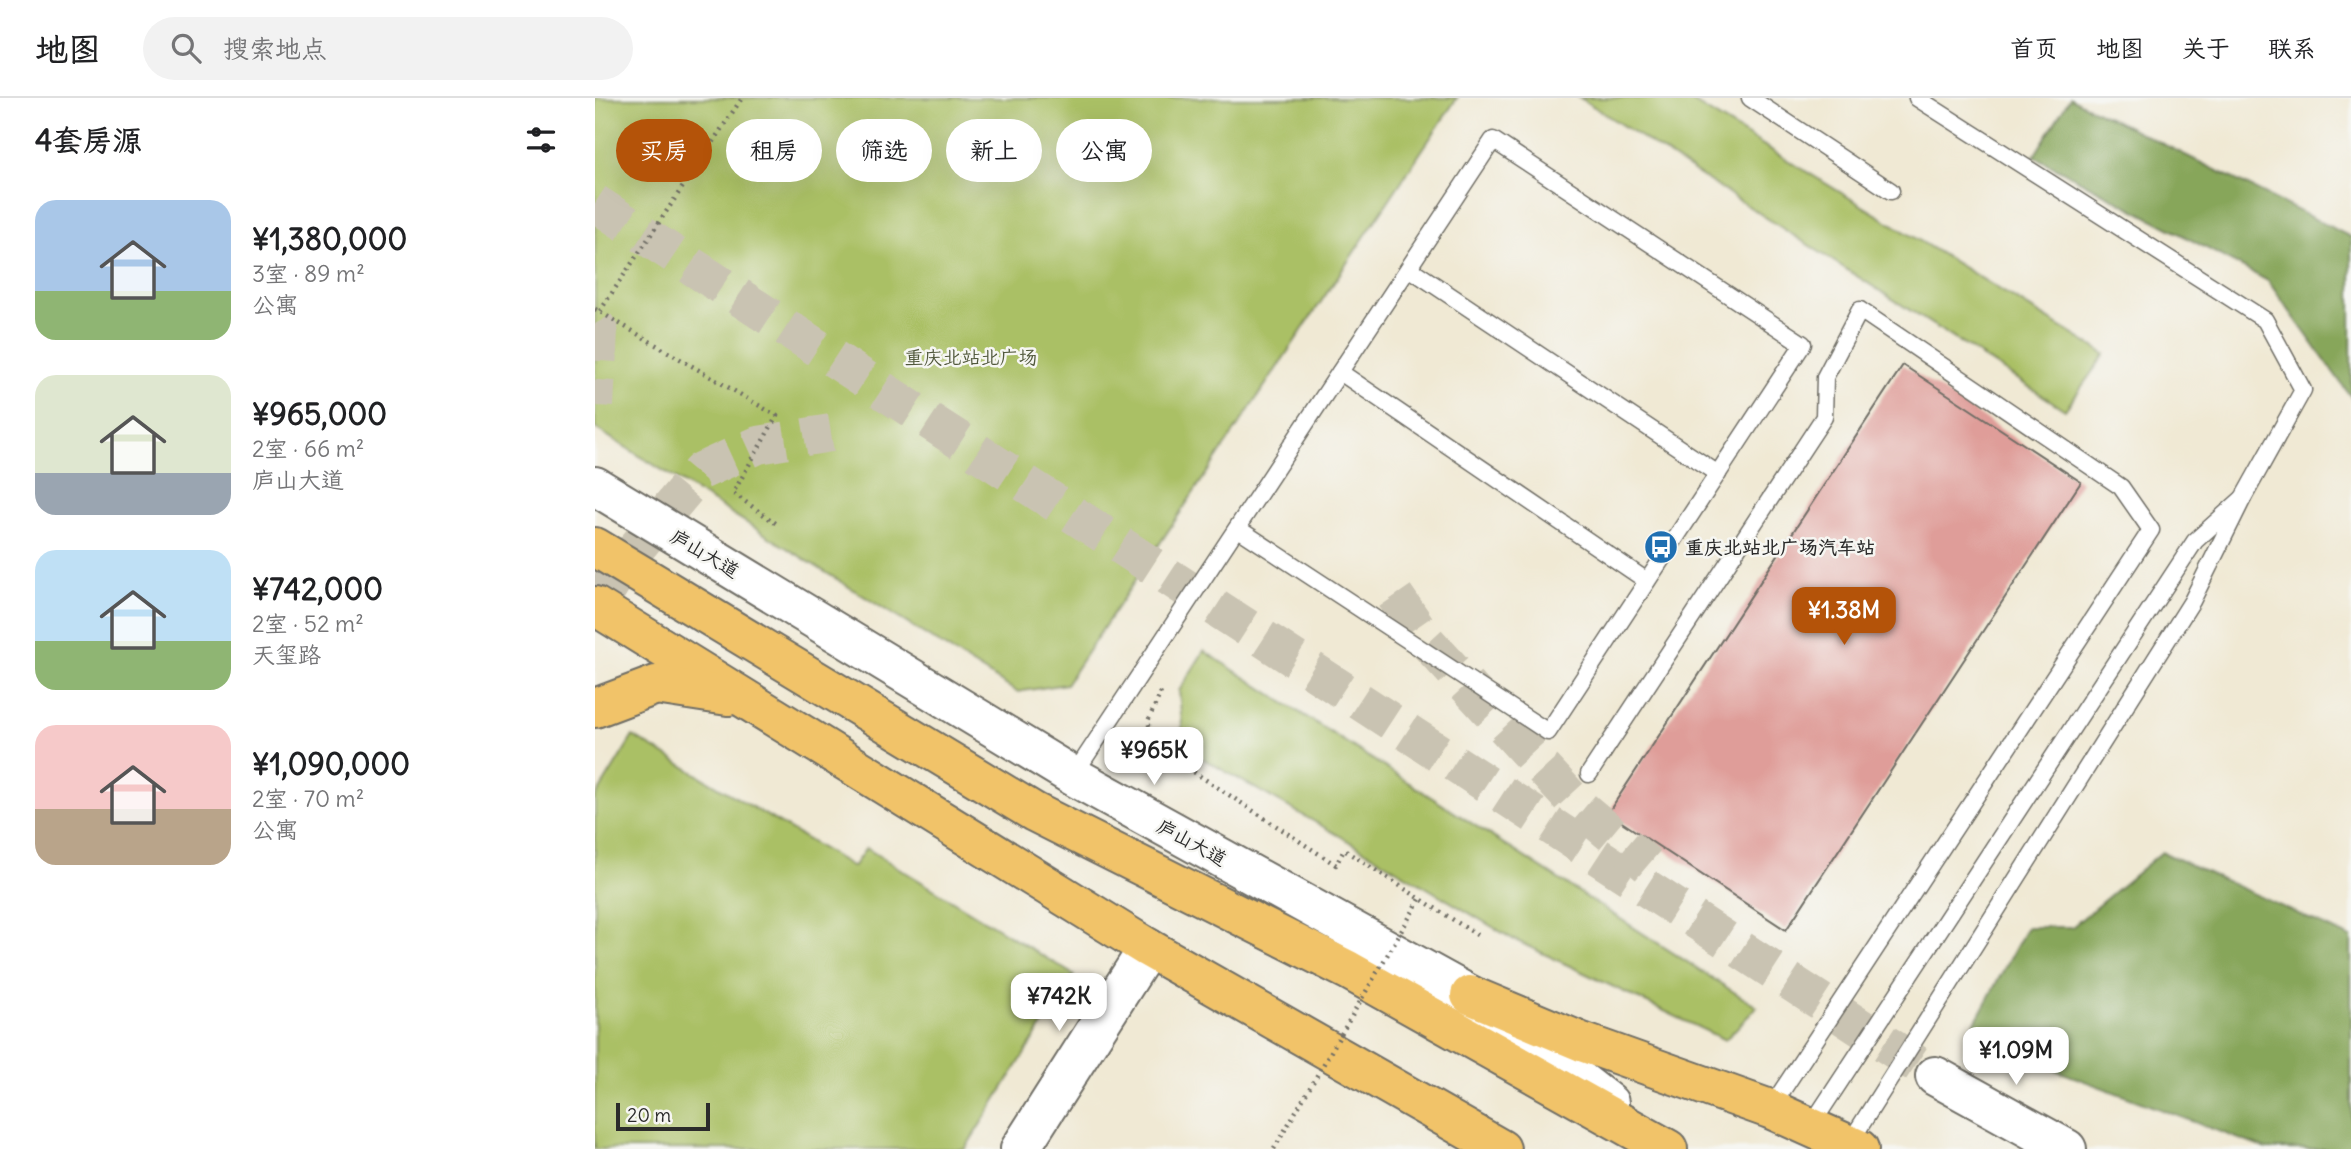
<!DOCTYPE html>
<html lang="zh">
<meta charset="utf-8">
<style>
body{margin:0;font-family:Delius,"LXGW WenKai TC",sans-serif;background:#f2f2f2;color:#202124;height:100vh;display:flex;flex-direction:column;font-size:26px;white-space:nowrap}
*{box-sizing:border-box;margin:0}
p{font-size:23px;color:#757577}
.icon{flex:none;width:38px;height:38px;fill:none;stroke:currentColor;stroke-width:2;stroke-linecap:round;stroke-linejoin:round}
.map{position:relative;flex:1;overflow:hidden}
.details{display:flex;flex-direction:column;background:#fff;width:595px}
.details>*{flex:none}
.top-card{position:absolute;left:21px;top:21px;width:665px;height:63px;display:flex;gap:14px}
.scale{position:absolute;left:21px;bottom:18px;width:94px;box-sizing:border-box;padding-left:7px;border:4px solid #2b2b2b;border-top:0;font-size:19px;line-height:24px;white-space:nowrap;color:#2b2b2b;-webkit-text-stroke:5px #f6f6f2;paint-order:stroke}
.price{position:absolute;translate:-50% -60px;padding:0 16px;border-radius:14px;background:#fff;color:#222;font-size:23px;line-height:46px;filter:drop-shadow(0 2px 4px #0008)}
.price::after{content:'';position:absolute;left:50%;top:42px;width:21px;height:16px;margin-left:-10px;background:inherit;clip-path:polygon(0 0,100% 0,50% 100%)}
.price.active{background:#b45309;color:#fff}
ul{padding:0;list-style:none}
li{display:flex;align-items:center;gap:21px;height:175px;padding:0 35px}
li span{display:grid;place-items:center;flex:none;width:196px;height:140px;border-radius:21px;color:#555}
li>.icon{margin-inline-start:auto}
span .icon{width:84px;height:84px;fill:#fffc;stroke-width:1}
li b{font-size:30px}
h2{display:flex;justify-content:space-between;align-items:center;height:84px;padding:0 35px;font-size:30px}
.chip{padding:0 24px;border-radius:32px;background:#fff;box-shadow:0 7px 28px #0002;font-size:24px;line-height:63px}
.chip.active{background:#b45309;color:#fff}
header{display:flex;align-items:center;gap:42px;box-sizing:border-box;height:98px;padding:0 35px;background:#fff;border-bottom:2px solid #e0e0e0}
header strong{font-size:33px}
nav{display:flex;gap:38px;margin-inline-start:auto;font-size:24px}
.search{width:490px;height:63px;background:#f2f2f2;display:flex;align-items:center;gap:18px;box-sizing:border-box;padding:0 24px;border-radius:38px;color:#757577;font-size:26px}
main{display:flex;flex:1;min-height:0}
.map>svg:first-child{display:block}
.green{fill:#aac065;stroke:#6a7648;stroke-width:2}
.forest{fill:#87a65a;stroke:#596842;stroke-width:2}
.building{fill:#df9d99}
.lines{fill:none;stroke-linecap:round;stroke-linejoin:round}
.tertiary-tunnel{stroke:#c9c3b2;stroke-width:38;stroke-dasharray:38 19;stroke-linecap:butt}
.primary-tunnel{stroke:#c9c3b2;stroke-width:38;stroke-dasharray:38 19;stroke-linecap:butt}
.service-casing{stroke:#706e66;stroke-width:19}
.tertiary-casing{stroke:#706e66;stroke-width:42}
.primary-casing{stroke:#706e66;stroke-width:42}
.path{stroke:#706e66;stroke-width:4.5;stroke-dasharray:2 5;stroke-linecap:butt}
.service{stroke:#fff;stroke-width:16}
.tertiary{stroke:#fff;stroke-width:38}
.primary{stroke:#f1c369;stroke-width:38}
.path-bridge{stroke:#706e66;stroke-width:4.5;stroke-dasharray:2 5;stroke-linecap:butt}
.labels{text-anchor:middle;dominant-baseline:central;stroke-width:5;stroke-linejoin:round;paint-order:stroke}
.park-label{font-size:19px;fill:#51583c;stroke:#f6f6f2}
.poi-label{font-size:19px;font-weight:bold;fill:#2b2b2b;stroke:#f6f6f2;text-anchor:start}
.street-label{font-size:19px;fill:#2b2b2b;stroke:#f6f6f2}
</style>
<header>
<strong>地图</strong>
<div class="search"><svg class="icon" aria-label="search" viewBox="0 0 24 24"><circle cx="10" cy="10" r="6"/><path d="M15 15l6 6"/></svg>搜索地点</div>
<nav><a>首页</a><a>地图</a><a>关于</a><a>联系</a></nav>
</header>
<main>
<section class="details">
<h2>4套房源<svg class="icon" aria-label="filters" viewBox="0 0 24 24"><path d="M4 7h16M4 17h16"/><circle cx="9" cy="7" r="2"/><circle cx="15" cy="17" r="2"/></svg></h2>
<ul>
<li><span style="background:linear-gradient(#a9c7e8 65%,#8fb573 0)"><svg class="icon" aria-label="home" viewBox="0 0 24 24"><path d="M3 11l9-7 9 7M6 9v11h12V9"/></svg></span><div><b>¥1,380,000</b><p>3室 · 89 m²</p><p>公寓</p></div></li>
<li><span style="background:linear-gradient(#dfe7d0 70%,#9aa5b1 0)"><svg class="icon" aria-label="home" viewBox="0 0 24 24"><path d="M3 11l9-7 9 7M6 9v11h12V9"/></svg></span><div><b>¥965,000</b><p>2室 · 66 m²</p><p>庐山大道</p></div></li>
<li><span style="background:linear-gradient(#bfe0f5 65%,#8fb573 0)"><svg class="icon" aria-label="home" viewBox="0 0 24 24"><path d="M3 11l9-7 9 7M6 9v11h12V9"/></svg></span><div><b>¥742,000</b><p>2室 · 52 m²</p><p>天玺路</p></div></li>
<li><span style="background:linear-gradient(#f6c9c9 60%,#b9a48a 0)"><svg class="icon" aria-label="home" viewBox="0 0 24 24"><path d="M3 11l9-7 9 7M6 9v11h12V9"/></svg></span><div><b>¥1,090,000</b><p>2室 · 70 m²</p><p>公寓</p></div></li>
</ul>
</section>
<div class="map">
<svg width="1756" height="1051" viewBox="0 0 1756 1051">
<rect width="100%" height="100%" fill="#f6f6f2"/>
<filter id="ink" filterUnits="userSpaceOnUse"><feTurbulence type="fractalNoise" baseFrequency=".0143" numOctaves="2"/><feDisplacementMap in="SourceGraphic" scale="14" xChannelSelector="R" yChannelSelector="G"/><feConvolveMatrix kernelMatrix="1 2 1 2 8 2 1 2 1" color-interpolation-filters="sRGB"/></filter>
<filter id="wash" filterUnits="userSpaceOnUse"><feTurbulence type="fractalNoise" baseFrequency=".00686" numOctaves="4" result="noise"/><feDisplacementMap in="SourceGraphic" scale="28" xChannelSelector="R" yChannelSelector="G"/><feGaussianBlur stdDeviation="1.57" result="paint"/><feColorMatrix in="noise" values="0 0 0 0 0 0 0 0 0 0 0 0 0 0 0 0 0 1.4 0 .05"/><feComposite in="paint" operator="in"/></filter>
<g filter="url(#wash)">
<rect width="100%" height="100%" fill="#f0e9d4"/>
<g class="green">
<path d="M0,0H862L471,586L422,594L0,330Z"/>
<path d="M985,0H1091L1510,256L1470,312Z"/>
<path d="M609,553L1162,909L1130,942L918,841L750,741L589,650L584,593Z"/>
<path d="M38,638L258,769L271,750L479,877L370,1051H0V700Z"/>
</g>
<g class="forest">
<path d="M1475,0L1756,139V299L1673,183L1439,58Z"/>
<path d="M1567,754L1756,840V1051H1671L1372,939L1432,829H1477Z"/>
</g>
<g id="blocks">
<path class="building" d="M1308,267L1486,384L1191,832L1013,715Z"/>
</g>
</g>
<g filter="url(#ink)">
<use href="#blocks" fill-opacity="0" stroke="#706e66" stroke-width="2"/>
<g class="lines">
<g class="tertiary-tunnel">
<path d="M0,105L1340,978"/>
<path d="M800,498L831,543L982,707L1053,767"/>
</g>
<g class="primary-tunnel">
<path d="M0,226L4,233L0,308"/>
<path d="M0,512L27,467L106,373L163,347L236,335"/>
</g>
<g class="service-casing">
<g id="service">
<path d="M1155,0L1296,93"/>
<path d="M1322,0L1670,222L1708,292L1648,400"/>
<path d="M814,170L1123,376"/>
<path d="M745,274L1052,483"/>
<path d="M994,676L1229,319L1230,279L1265,212L1526,389L1556,432L1175,1011"/>
<path d="M478,678L898,42L1208,246L953,634L642,430"/>
<path d="M1215,1029L1600,443L1648,400L1597,503L1254,1046"/>
</g>
</g>
<g class="tertiary-casing">
<g id="tertiary">
<path d="M0,388L478,678L875,897L1014,1005"/>
<path d="M1340,978L1472,1051"/>
<path d="M425,1051L553,850"/>
</g>
</g>
<g class="primary-casing">
<g id="primary">
<path d="M0,449L439,714L753,872L1073,1051"/>
<path d="M0,508L553,850L906,1051"/>
<path d="M0,610L61,587L133,598"/>
<path d="M875,897L987,944L1175,1011L1264,1051"/>
</g>
</g>
<g class="path">
<path d="M0,211L182,318L138,395L182,426"/>
<path d="M5,213L147,0"/>
<path d="M566,594L553,623L559,648L741,767L749,752L882,837"/>
</g>
<use href="#service" class="service"/>
<use href="#tertiary" class="tertiary"/>
<use href="#primary" class="primary"/>
<path class="path-bridge" d="M679,1051L825,801"/>
</g>
</g>
<defs>
<g id="bus-disc" transform="scale(1.75)"><circle r="9.5" fill="#1f6fb2" stroke="#f6f6f2"/><path d="M-5-6H5V4H4V6H2V4H-2V6H-4V4H-5ZM-3.5-4V0h7V-4ZM-3.5 1.2v1.5H-2V1.2ZM2 1.2v1.5H3.5V1.2Z" fill="#fff"/></g>
</defs>
<g fill-rule="evenodd">
<use href="#bus-disc" x="1066" y="449"/>
</g>
<g class="labels">
<g class="park-label">
<text x="376" y="259">重庆北站北广场</text>
</g>
<g class="poi-label">
<text x="1090" y="449">重庆北站北广场汽车站</text>
</g>
<g class="street-label">
<text transform="translate(110 455) rotate(31)">庐山大道</text>
<text transform="translate(597 744) rotate(29)">庐山大道</text>
</g>
</g>
</svg>
<div class="scale">20 m</div>
<b class="price active" style="left:1249px;top:549px">¥1.38M</b>
<b class="price" style="left:559px;top:689px">¥965K</b>
<b class="price" style="left:464px;top:935px">¥742K</b>
<b class="price" style="left:1421px;top:989px">¥1.09M</b>
<div class="top-card">
<a class="chip active">买房</a>
<a class="chip">租房</a>
<a class="chip">筛选</a>
<a class="chip">新上</a>
<a class="chip">公寓</a>
</div>
</div>
</main>
